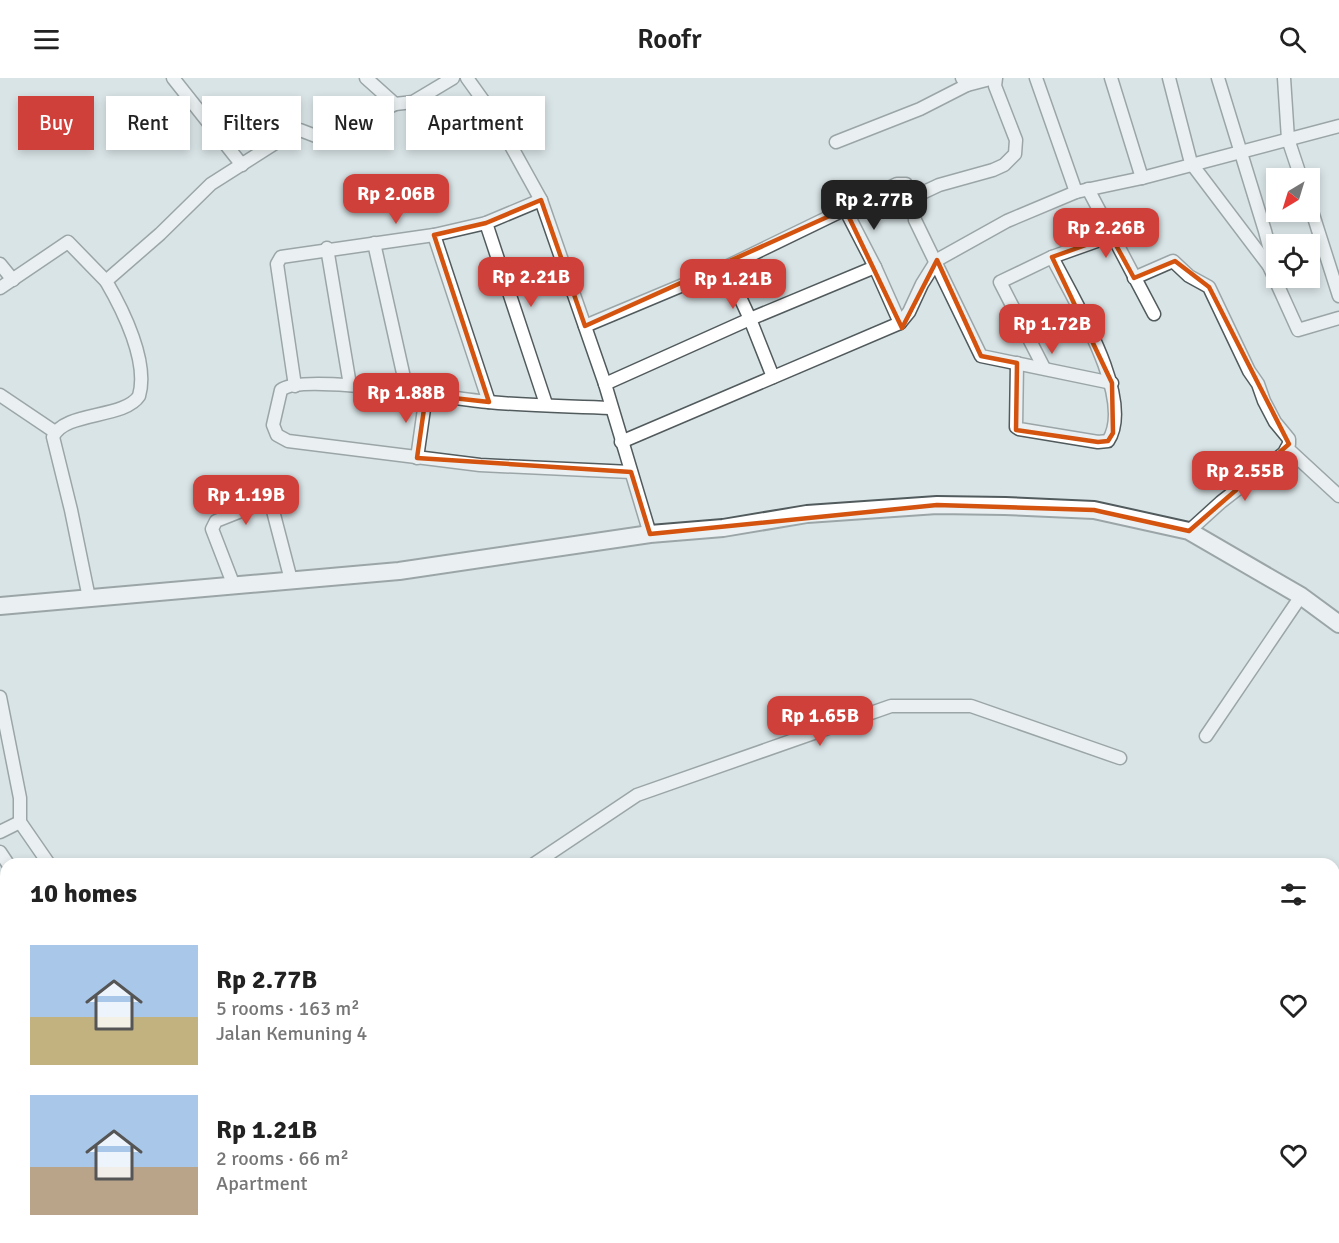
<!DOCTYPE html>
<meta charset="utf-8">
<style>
body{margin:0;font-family:Signika,sans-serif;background:#f2f2f2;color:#222;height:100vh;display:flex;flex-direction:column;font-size:22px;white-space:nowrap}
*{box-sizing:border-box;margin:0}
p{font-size:20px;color:#767676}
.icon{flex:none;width:33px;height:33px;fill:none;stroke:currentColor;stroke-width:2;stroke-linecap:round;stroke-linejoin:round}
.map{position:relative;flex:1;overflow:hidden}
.panel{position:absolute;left:0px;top:780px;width:1340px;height:386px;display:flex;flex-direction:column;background:#fff;border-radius:18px 18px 0 0;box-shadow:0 3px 9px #0003}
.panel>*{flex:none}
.hud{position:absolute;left:18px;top:18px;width:600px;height:54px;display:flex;gap:12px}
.needle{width:39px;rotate:218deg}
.fabs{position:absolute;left:1266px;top:90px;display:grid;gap:12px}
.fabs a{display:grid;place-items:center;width:54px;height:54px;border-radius:0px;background:#fff;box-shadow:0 3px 9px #0003;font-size:30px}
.price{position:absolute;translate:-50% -51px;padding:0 14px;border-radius:12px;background:#ce4039;color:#fff;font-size:20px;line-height:39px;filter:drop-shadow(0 2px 3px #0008)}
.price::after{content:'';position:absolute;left:50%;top:36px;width:18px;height:14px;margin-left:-9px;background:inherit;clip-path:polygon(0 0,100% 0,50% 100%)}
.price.current{background:#222;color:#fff}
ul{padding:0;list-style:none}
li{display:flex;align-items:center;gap:18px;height:150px;padding:0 30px}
li span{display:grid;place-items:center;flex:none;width:168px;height:120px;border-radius:0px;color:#555}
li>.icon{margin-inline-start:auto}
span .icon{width:72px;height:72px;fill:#fffc;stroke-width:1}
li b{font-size:26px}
h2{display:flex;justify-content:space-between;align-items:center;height:72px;padding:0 30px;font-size:26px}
.pill{padding:0 21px;border-radius:0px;background:#fff;box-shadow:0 3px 9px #0003;font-size:21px;line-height:54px}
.pill.current{background:#ce4039;color:#fff}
header{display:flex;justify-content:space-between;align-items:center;height:78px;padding:0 30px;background:#fff;font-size:27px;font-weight:600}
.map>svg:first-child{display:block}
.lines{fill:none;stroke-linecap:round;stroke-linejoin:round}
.street-casing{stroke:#515a5c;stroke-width:15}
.secondary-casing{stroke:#515a5c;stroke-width:20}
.street{stroke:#fff;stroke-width:12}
.secondary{stroke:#fff;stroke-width:16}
.marked{fill:none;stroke:#d4530e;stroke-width:4.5;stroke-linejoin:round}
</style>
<header><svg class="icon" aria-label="menu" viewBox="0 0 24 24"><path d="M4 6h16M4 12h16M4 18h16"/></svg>Roofr<svg class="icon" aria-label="search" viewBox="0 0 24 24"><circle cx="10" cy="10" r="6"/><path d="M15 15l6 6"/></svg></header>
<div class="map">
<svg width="1339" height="1165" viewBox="0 0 1339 1165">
<rect width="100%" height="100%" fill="#d9e4e6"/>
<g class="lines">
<g class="street-casing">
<g id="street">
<path d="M173,0L242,87"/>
<path d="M366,0L395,26L413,24L453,0"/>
<path d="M467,0L495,39L541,122L605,306L650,456"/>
<path d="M962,0L967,7L994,0"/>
<path d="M996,0L995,8L1016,62L1015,76L1004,87L993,92L939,107L922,115L913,124L915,142L981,278L1112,305"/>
<path d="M1036,0L1076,114"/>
<path d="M1111,0L1142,100"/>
<path d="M1169,0L1191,85L1269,188L1298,252L1339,240"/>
<path d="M1218,0L1265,153L1270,172L1269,188"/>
<path d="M1284,0L1288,61L1301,100"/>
<path d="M836,64L920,31L967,7"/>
<path d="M1088,111L1154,236"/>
<path d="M1310,127L1339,218"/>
<path d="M845,131L875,189L900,245"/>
<path d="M486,145L546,326"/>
<path d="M434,157L489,324"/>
<path d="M374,165L407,313"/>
<path d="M327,170L350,307"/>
<path d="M0,186L13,202"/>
<path d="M726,189L750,241L773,299"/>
<path d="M1134,200L1173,183L1189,198L1209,209L1249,293L1258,306L1264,323L1275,344L1289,361V366L1284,375L1221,424L1189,453"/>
<path d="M0,210L68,164L106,203"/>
<path d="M585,248L726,189L897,106H906L915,121"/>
<path d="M1017,285L1016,349L1019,351L1098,364L1108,363C1136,321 1072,219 1052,179"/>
<path d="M1044,290L1000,204L1052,179L1111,158"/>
<path d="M605,306L750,241L875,189"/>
<path d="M295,308L277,186L281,179L434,157L486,145L541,122"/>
<path d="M0,317L55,354"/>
<path d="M611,330C570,328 529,328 488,324C453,321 302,294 281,312L273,347L277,357L288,363L480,387L631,394"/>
<path d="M621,364L900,245L909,234L922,206L937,182L1007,143L1076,114L1142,100L1339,48"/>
<path d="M1287,370L1339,418"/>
<path d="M417,380L426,317"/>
<path d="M234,508L212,451L216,443L264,424L272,429L291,502"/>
<path d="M89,520L71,432L53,359C64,333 124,341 139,318C149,284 123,232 106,203L160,156L211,106L288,57L300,52L326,62L395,26"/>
<path d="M0,619L20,720V744L49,786"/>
<path d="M1206,658L1301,518"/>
<path d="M0,754L20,744"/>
<path d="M0,774L8,786"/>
<path d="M534,786L637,717L891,628H971L1120,680"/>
<path d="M0,989L6,981"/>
<path d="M1334,1002L1339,999"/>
<path d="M927,1160L934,1165"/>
<path d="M1135,1165L1139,1160"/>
</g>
</g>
<g class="secondary-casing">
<path id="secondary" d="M0,528L399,493L650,456L723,450L807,436L937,427L1005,428L1094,432L1189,453L1301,518L1339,546"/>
</g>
<use href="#street" class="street"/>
<use href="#secondary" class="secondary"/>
</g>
<path d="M0 0H1339V1165H0ZM541,122L585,248L845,131L902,250L937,182L981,278L1017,285L1016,352L1098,364L1108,363L1113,355L1112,305L1052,179L1111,158L1134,200L1175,183L1209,209L1289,366L1189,453L1094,432L937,427L650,456L631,394L417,380L426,317L489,324L434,157L486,145Z" fill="#d9e4e6" fill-opacity=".55" fill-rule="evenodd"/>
<path class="marked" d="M541,122L585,248L845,131L902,250L937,182L981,278L1017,285L1016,352L1098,364L1108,363L1113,355L1112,305L1052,179L1111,158L1134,200L1175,183L1209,209L1289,366L1189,453L1094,432L937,427L650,456L631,394L417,380L426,317L489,324L434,157L486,145Z"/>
</svg>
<div class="fabs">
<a><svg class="needle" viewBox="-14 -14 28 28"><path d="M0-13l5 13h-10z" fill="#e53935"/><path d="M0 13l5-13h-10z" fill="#767676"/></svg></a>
<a><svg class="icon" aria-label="locate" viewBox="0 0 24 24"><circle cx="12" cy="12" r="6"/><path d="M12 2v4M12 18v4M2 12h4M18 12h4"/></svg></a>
</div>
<b class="price" style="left:396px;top:147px">Rp 2.06B</b>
<b class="price current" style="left:874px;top:153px">Rp 2.77B</b>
<b class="price" style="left:1106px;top:181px">Rp 2.26B</b>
<b class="price" style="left:531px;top:230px">Rp 2.21B</b>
<b class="price" style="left:733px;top:232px">Rp 1.21B</b>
<b class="price" style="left:1052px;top:277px">Rp 1.72B</b>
<b class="price" style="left:406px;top:346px">Rp 1.88B</b>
<b class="price" style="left:1245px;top:424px">Rp 2.55B</b>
<b class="price" style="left:246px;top:448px">Rp 1.19B</b>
<b class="price" style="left:820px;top:669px">Rp 1.65B</b>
<div class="hud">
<a class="pill current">Buy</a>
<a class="pill">Rent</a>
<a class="pill">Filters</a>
<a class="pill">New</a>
<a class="pill">Apartment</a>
</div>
<section class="panel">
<h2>10 homes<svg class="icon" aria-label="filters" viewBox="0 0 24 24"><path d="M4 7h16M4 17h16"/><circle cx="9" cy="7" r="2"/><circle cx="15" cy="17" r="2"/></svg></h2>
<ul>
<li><span style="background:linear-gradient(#a9c7e8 60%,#c2b280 0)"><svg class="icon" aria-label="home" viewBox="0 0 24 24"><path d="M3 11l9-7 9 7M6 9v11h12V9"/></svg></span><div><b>Rp 2.77B</b><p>5 rooms · 163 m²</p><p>Jalan Kemuning 4</p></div><svg class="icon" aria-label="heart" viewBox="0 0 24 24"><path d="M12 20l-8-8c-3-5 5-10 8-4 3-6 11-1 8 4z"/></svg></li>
<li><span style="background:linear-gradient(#a9c7e8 60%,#b9a48a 0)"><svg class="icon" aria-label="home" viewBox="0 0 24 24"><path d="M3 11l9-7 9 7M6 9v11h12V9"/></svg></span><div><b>Rp 1.21B</b><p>2 rooms · 66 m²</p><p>Apartment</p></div><svg class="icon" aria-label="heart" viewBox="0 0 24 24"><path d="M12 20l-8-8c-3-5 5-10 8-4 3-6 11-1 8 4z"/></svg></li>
</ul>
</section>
</div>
